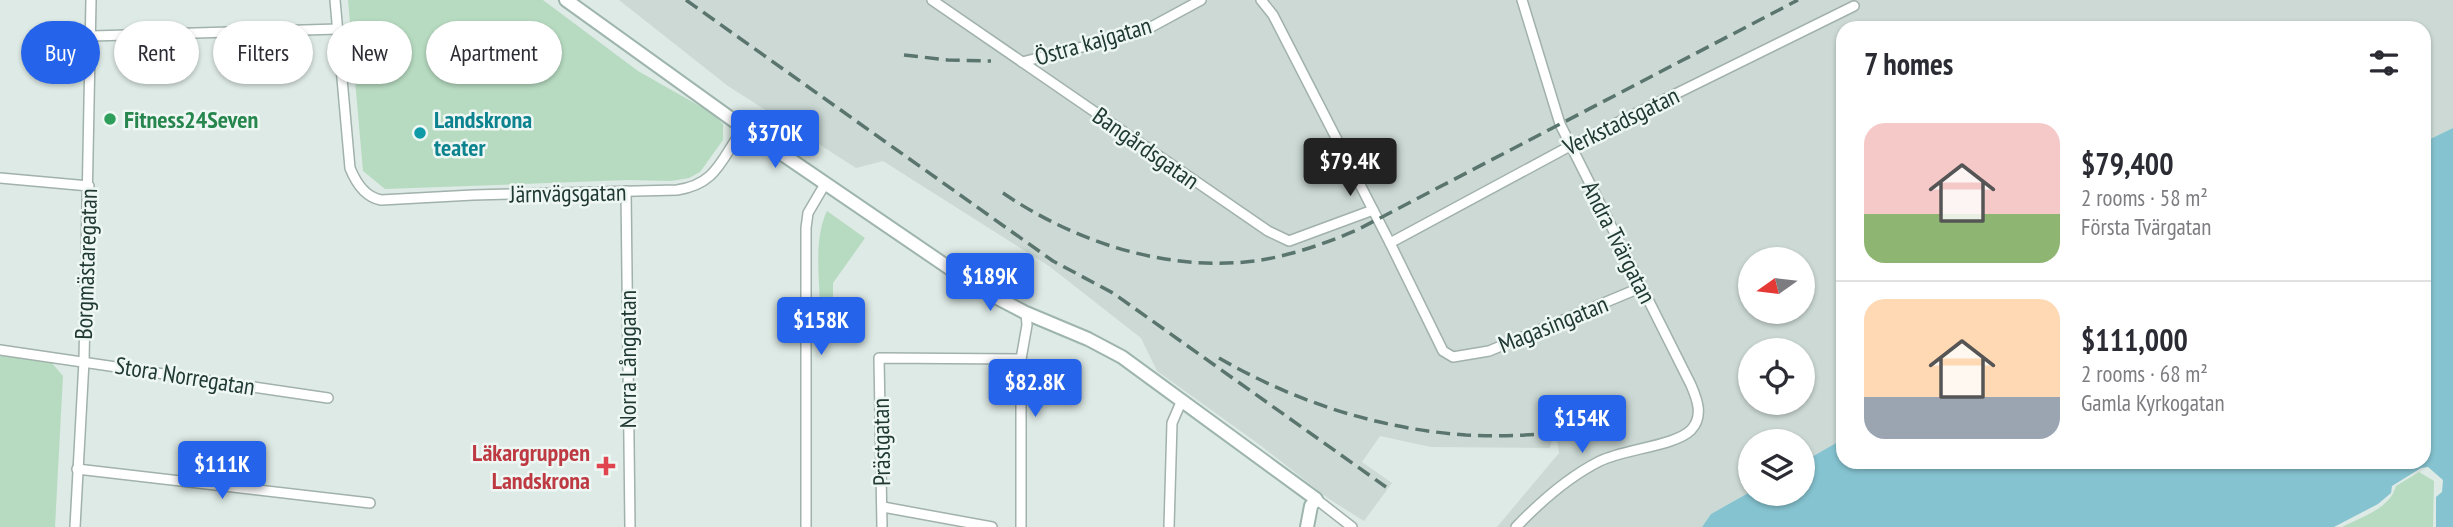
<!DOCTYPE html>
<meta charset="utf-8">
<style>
body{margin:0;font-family:"PT Sans Narrow",sans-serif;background:#f7f7f7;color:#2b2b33;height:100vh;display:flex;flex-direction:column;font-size:26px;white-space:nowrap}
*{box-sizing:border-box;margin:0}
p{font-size:23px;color:#7c7c81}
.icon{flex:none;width:38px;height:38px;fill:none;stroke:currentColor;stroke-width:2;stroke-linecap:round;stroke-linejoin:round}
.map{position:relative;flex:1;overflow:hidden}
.drawer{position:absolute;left:1836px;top:21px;width:595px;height:448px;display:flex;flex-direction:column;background:#fff;border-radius:21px;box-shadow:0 2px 5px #0004}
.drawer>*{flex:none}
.guide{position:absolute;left:21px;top:21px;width:665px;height:63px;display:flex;gap:14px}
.needle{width:46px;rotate:256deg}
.fabs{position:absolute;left:1738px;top:247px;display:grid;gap:14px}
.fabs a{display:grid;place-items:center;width:77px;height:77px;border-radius:50%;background:#fff;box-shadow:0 2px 5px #0004;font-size:35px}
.price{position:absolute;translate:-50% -60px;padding:0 16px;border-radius:7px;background:#2563eb;color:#fff;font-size:23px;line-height:46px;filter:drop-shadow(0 2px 4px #0008)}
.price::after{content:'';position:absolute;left:50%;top:42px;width:21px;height:16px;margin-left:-10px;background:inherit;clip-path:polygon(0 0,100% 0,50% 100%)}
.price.active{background:#222;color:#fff}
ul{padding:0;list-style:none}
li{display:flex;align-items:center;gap:21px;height:175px;padding:0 28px}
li+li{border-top:2px solid #e1e1e2}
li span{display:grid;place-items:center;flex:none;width:196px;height:140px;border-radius:21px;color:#555}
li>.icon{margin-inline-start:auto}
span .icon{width:84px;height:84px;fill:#fffc;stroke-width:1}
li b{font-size:30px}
h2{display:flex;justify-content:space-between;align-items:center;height:84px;padding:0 28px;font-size:30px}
.tag{padding:0 24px;border-radius:32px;background:#fff;box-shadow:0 2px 5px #0004;font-size:24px;line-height:63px}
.tag.active{background:#2563eb;color:#fff}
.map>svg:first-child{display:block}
.built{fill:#ccd9d4;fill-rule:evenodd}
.green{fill:#b7dbc1}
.water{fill:#85c3d0}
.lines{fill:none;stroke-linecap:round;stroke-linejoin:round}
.street-casing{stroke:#a1b1ac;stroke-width:12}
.secondary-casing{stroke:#9eb5ad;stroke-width:16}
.street{stroke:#fff;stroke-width:9}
.secondary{stroke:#fff;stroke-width:12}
.rail{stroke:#5a756e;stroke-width:3.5;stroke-dasharray:14 7;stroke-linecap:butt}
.leisure-dot{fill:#2e9e5b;stroke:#eef7f3;stroke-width:2.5}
.culture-dot{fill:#0f9aa8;stroke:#eef7f3;stroke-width:2.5}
.health-dot{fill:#e0444e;stroke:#eef7f3;stroke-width:2.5}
.labels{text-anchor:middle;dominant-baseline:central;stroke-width:5;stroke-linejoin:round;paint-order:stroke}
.street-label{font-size:24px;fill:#203933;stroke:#eef7f3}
.leisure-label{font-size:24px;font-weight:bold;fill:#27864d;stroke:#eef7f3;text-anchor:start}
.culture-label{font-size:24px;font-weight:bold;fill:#0d838f;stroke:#eef7f3;text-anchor:start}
.health-label{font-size:24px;font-weight:bold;fill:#be3a42;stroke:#eef7f3;text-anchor:end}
</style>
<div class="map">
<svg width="2453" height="527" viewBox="0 0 2453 527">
<rect width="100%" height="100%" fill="#deeae5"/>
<path class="built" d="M619,0H2453V128L2424,142V28H1843V439L1803,462L1802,441H1750V492L1711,514L1702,527H1497L1559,453L1555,426L1550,448L1431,447L1380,436L1362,462L1392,483L1364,521L1329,499L1260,445L1157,371L1141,338L1049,266L883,161L856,168L728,86ZM1750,259H1802V312H1750ZM1750,350H1802V402H1750Z"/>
<g class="green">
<path d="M348,0H543L638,71L712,113L723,124V140L700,172L689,178L671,181L629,180L385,189L363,171Z"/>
<path d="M827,211L865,238L833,283V311L820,312C820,280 813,240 827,211Z"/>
<path d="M0,355L51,362L63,376L55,527H0Z"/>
<path d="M2419,472L2434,481L2433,527H2342C2361,517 2390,509 2396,486Z"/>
</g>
<path class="water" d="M2453,128V527H2436V497L2442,492L2443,480L2428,467L2421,468L2392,486L2391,493L2378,504L2334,527H1702L1711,514L1750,492L1802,494L1803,462L1843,439V462H2424V142Z"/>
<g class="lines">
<g class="street-casing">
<g id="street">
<path d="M335,0L350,168C356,183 365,197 381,200L473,195L677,190C718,184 721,158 744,128"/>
<path d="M932,0L1268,231L1289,241L1373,210"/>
<path d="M1261,0L1273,15L1390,243L1443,351L1453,357L1489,351L1642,287"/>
<path d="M92,36L338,29"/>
<path d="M1022,62L1142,32L1201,0"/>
<path d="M0,178L89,186"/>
<path d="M626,191L630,527"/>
<path d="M1390,243L1570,146L1854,6"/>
<path d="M0,350L328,398"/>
<path d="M77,469L370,503"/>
<path d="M1316,499L1352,527"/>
<path d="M883,507L992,527"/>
<path d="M75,527L84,361L91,0"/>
<path d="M806,527V228L808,213L825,184"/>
<path d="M882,527L879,358L1021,359"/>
<path d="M1021,527V359L1027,325L1026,313"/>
<path d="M1169,527L1172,423L1182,400"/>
<path d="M1516,527C1541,501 1568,477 1600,461C1624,449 1675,446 1691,430C1704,416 1697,399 1691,385L1560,124L1522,0"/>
</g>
</g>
<g class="secondary-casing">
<path id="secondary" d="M566,0L744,128L980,289L1026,313L1088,339L1122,357L1316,499L1311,506L1307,527"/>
</g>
<use href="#street" class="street"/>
<use href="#secondary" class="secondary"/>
<g class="rail">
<path d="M686,0L1015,234L1053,261L1113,293L1386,487"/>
<path d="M904,55L948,60L991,61"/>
<path d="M1003,193C1075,242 1166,272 1255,261C1290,256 1324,244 1357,230L1798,0"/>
<path d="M1219,358C1295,402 1379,429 1466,435C1516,438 1566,432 1615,427"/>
</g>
</g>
<circle class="leisure-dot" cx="110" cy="119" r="7"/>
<circle class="culture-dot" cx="420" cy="133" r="7"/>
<path class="health-dot" d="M602.5 455.5h7v7h7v7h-7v7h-7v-7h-7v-7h7z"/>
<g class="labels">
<g class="street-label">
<text transform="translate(1093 41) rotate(-16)">Östra kajgatan</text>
<text transform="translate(1621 121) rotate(-26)">Verkstadsgatan</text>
<text transform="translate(1146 148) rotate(35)">Bangårdsgatan</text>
<text transform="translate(568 193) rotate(-1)">Järnvägsgatan</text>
<text transform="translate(1619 242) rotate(63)">Andra Tvärgatan</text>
<text transform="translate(86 264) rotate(-88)">Borgmästaregatan</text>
<text transform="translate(1553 324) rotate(-22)">Magasingatan</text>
<text transform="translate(627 359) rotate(-90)">Norra Långgatan</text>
<text transform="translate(185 376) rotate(9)">Stora Norregatan</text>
<text transform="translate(881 442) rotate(-91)">Prästgatan</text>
</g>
<g class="leisure-label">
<text x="124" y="119">Fitness24Seven</text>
</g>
<g class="culture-label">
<text x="434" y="119">Landskrona<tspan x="434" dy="28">teater</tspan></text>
</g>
<g class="health-label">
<text x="590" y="452">Läkargruppen<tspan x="590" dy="28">Landskrona</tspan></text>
</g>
</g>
</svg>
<div class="fabs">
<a><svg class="needle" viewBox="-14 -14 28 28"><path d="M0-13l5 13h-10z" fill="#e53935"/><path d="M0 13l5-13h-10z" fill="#7c7c81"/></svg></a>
<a><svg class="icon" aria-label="locate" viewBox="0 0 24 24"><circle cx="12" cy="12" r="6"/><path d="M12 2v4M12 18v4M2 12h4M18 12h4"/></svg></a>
<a><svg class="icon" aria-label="layers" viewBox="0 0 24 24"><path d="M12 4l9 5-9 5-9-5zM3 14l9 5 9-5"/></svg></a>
</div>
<b class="price" style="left:775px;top:170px">$370K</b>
<b class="price active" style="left:1350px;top:198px">$79.4K</b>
<b class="price" style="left:990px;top:313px">$189K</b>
<b class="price" style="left:821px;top:357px">$158K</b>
<b class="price" style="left:1035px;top:419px">$82.8K</b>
<b class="price" style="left:1582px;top:455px">$154K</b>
<b class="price" style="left:222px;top:501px">$111K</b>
<div class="guide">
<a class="tag active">Buy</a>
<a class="tag">Rent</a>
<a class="tag">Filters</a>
<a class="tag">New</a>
<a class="tag">Apartment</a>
</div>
<section class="drawer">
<h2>7 homes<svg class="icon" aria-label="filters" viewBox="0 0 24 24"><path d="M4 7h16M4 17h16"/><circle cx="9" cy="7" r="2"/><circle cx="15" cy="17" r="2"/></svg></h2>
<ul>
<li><span style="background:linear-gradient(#f6c9c9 65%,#8fb573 0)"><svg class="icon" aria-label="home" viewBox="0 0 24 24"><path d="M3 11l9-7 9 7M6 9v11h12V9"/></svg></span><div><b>$79,400</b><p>2 rooms · 58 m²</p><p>Första Tvärgatan</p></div></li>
<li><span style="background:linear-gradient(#ffd9b3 70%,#9aa5b1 0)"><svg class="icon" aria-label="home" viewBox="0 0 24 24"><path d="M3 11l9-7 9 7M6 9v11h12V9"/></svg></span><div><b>$111,000</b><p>2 rooms · 68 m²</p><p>Gamla Kyrkogatan</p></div></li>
</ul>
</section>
</div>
